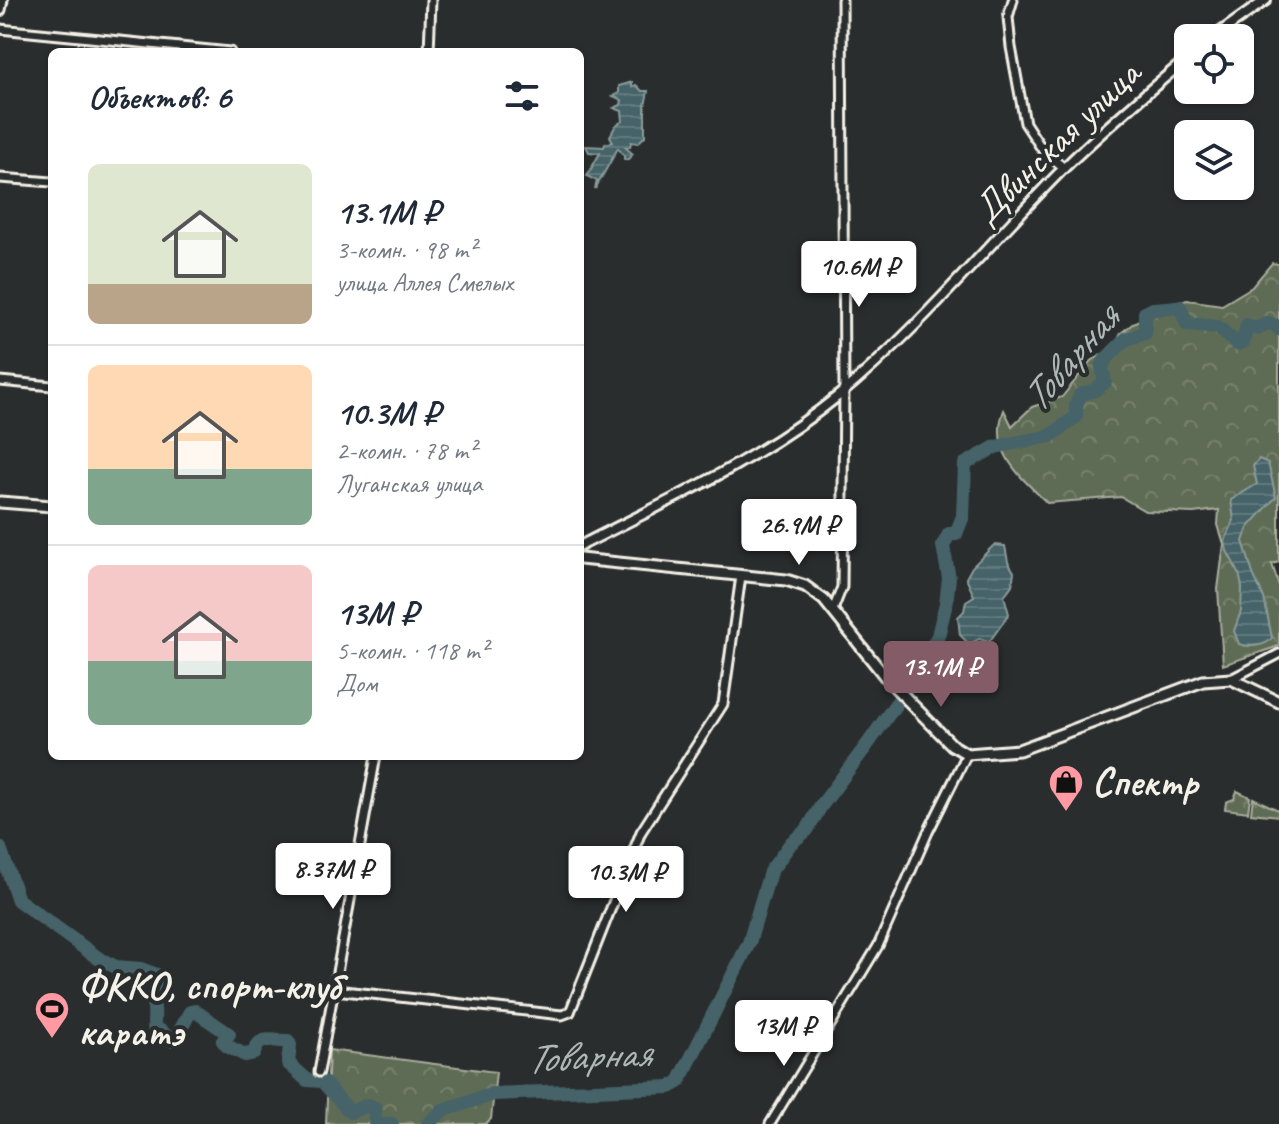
<!DOCTYPE html>
<html lang="ru">
<meta charset="utf-8">
<style>
body{margin:0;font-family:Caveat,sans-serif;background:#f6f6f7;color:#1f2937;height:100vh;display:flex;flex-direction:column;font-size:30px;white-space:nowrap}
*{box-sizing:border-box;margin:0}
p{font-size:26px;color:#747a83}
.icon{flex:none;width:44px;height:44px;fill:none;stroke:currentColor;stroke-width:2;stroke-linecap:round;stroke-linejoin:round}
.map{position:relative;flex:1;overflow:hidden}
.drawer{position:absolute;left:48px;top:48px;width:536px;height:712px;display:flex;flex-direction:column;background:#fff;border-radius:12px;box-shadow:0 2px 6px #0004}
.drawer>*{flex:none}
.tools{position:absolute;left:1174px;top:24px;display:grid;gap:16px}
.tools a{display:grid;place-items:center;width:80px;height:80px;border-radius:12px;background:#fff;box-shadow:0 2px 6px #0004;font-size:40px}
.price{position:absolute;translate:-50% -68px;padding:0 18px;border-radius:8px;background:#fff;color:#222;font-size:26px;line-height:52px;filter:drop-shadow(0 2px 4px #0008)}
.price::after{content:'';position:absolute;left:50%;top:48px;width:24px;height:18px;margin-left:-12px;background:inherit;clip-path:polygon(0 0,100% 0,50% 100%)}
.price.selected{background:#845c67;color:#fff}
ul{padding:0;list-style:none}
li{display:flex;align-items:center;gap:24px;height:200px;padding:0 40px}
li+li{border-top:2px solid #e0e1e3}
li span{display:grid;place-items:center;flex:none;width:224px;height:160px;border-radius:12px;color:#555}
li>.icon{margin-inline-start:auto}
span .icon{width:96px;height:96px;fill:#fffc;stroke-width:1}
li b{font-size:34px}
h2{display:flex;justify-content:space-between;align-items:center;height:96px;padding:0 40px;font-size:34px}
.map>svg:first-child{display:block}
.forest{fill:url(#forest-crowns);stroke:#aaae9e;stroke-width:2}
.water{fill:url(#water-rules);stroke:#8b9c9b;stroke-width:2}
.lines{fill:none;stroke-linecap:round;stroke-linejoin:round}
.river{stroke:#456368;stroke-width:14}
.minor-casing{stroke:#f4f1e8;stroke-width:13}
.tertiary-casing{stroke:#f4f1e8;stroke-width:14}
.secondary-casing{stroke:#f4f1e8;stroke-width:15}
.minor{stroke:#2a2d2e;stroke-width:7}
.tertiary{stroke:#2a2d2e;stroke-width:8}
.secondary{stroke:#2a2d2e;stroke-width:9}
.labels{text-anchor:middle;dominant-baseline:central;stroke-width:8;stroke-linejoin:round;paint-order:stroke}
.street-label{font-size:40px;fill:#f4f1e8;stroke:#2a2d2e}
.poi-label{font-size:40px;font-weight:bold;fill:#f4f1e8;stroke:#2a2d2e;text-anchor:start}
.water-label{font-size:42px;font-style:italic;fill:#aeb8b5;stroke:#2a2d2e}
</style>
<div class="map">
<svg width="1279" height="1124" viewBox="0 0 1279 1124">
<defs>
<pattern id="forest-crowns" width="20" height="18" patternUnits="userSpaceOnUse" patternTransform="scale(2)"><rect width="20" height="18" fill="#5f6c54"/><path d="M2 6a3 3 0 1 1 6 0M12 15a3 3 0 1 1 6 0" fill="none" stroke="#77816d"/></pattern>
<pattern id="water-rules" width="6" height="5" patternUnits="userSpaceOnUse" patternTransform="scale(2)"><rect width="6" height="5" fill="#456368"/><path d="M0 2.5h6" fill="none" stroke="#607a7e"/></pattern>
</defs>
<rect width="100%" height="100%" fill="#2a2d2e"/>
<filter id="ink" filterUnits="userSpaceOnUse"><feTurbulence type="fractalNoise" baseFrequency=".0125" numOctaves="2"/><feDisplacementMap in="SourceGraphic" scale="16" xChannelSelector="R" yChannelSelector="G"/><feConvolveMatrix kernelMatrix="1 2 1 2 8 2 1 2 1" color-interpolation-filters="sRGB"/></filter>
<g filter="url(#ink)">
<g class="forest">
<path d="M1272,263L1279,264V562L1272,564L1279,586V646L1223,665L1218,589L1224,544L1218,525L1219,510L1193,513L1145,511L1121,497L1047,503C1021,477 988,451 1004,410L1012,426L1032,407L1062,397L1090,362L1115,346L1121,333L1135,322L1155,311L1187,300L1222,305L1252,287Z"/>
<path d="M1237,791L1250,797L1248,812L1225,809L1226,802L1234,799Z"/>
<path d="M1253,798L1278,810V816L1251,813Z"/>
<path d="M329,1050L496,1072L491,1119L485,1124H326Z"/>
</g>
<g class="water">
<path d="M632,82V87L636,85L642,91H648L645,106V136L638,143L631,142L630,147H625L633,154L627,160L624,159V156L618,148L595,189L597,181L587,176L600,153L589,152L586,146L604,147L605,144L613,142L610,136L616,125L623,121L622,111L614,108L621,105L622,100L613,96L619,93V86Z"/>
<path d="M1259,459L1268,463L1276,497L1248,528L1243,541L1253,574L1264,598L1272,638C1266,646 1249,648 1239,644L1234,631L1241,611L1242,587L1239,573L1227,551L1225,541L1234,520L1231,500L1257,484L1253,466Z"/>
<path d="M994,545L1005,546L1008,562L1014,572L1012,585L1004,596L1009,614L989,642L979,639L969,644L960,635L958,617L964,611L966,601L974,596L966,578L972,567Z"/>
</g>
<g class="lines">
<g class="river">
<path d="M0,848L18,900L98,958L116,967L141,969L160,976L161,996L152,1000C157,1012 152,1021 155,1032L161,1031L171,1040L176,1038L190,1012L195,1011L229,1034L223,1041L227,1046L245,1055L254,1053C259,1034 273,1042 288,1041L290,1045L288,1063L307,1080L322,1081L350,1112L368,1105L375,1108V1124"/>
<path d="M387,1124H392"/>
<path d="M428,1124L443,1110L494,1094L670,1087L679,1082L749,943L770,872L791,843L807,830L821,806L867,745L917,674L938,636L946,603L949,578L943,546L949,534H956L963,516L965,464L995,447L1050,436L1076,417V405L1080,395L1095,390L1105,382L1102,368L1105,360L1126,339L1145,333V313L1153,309L1180,307L1187,324L1218,327L1237,344L1243,342L1247,325L1258,329L1266,323L1275,325L1279,329"/>
</g>
<g class="minor-casing">
<g id="minor">
<path d="M1013,0L1008,17L1011,47L1025,123L1042,149L1064,168"/>
<path d="M0,29L230,52"/>
<path d="M429,52L431,0"/>
<path d="M0,178L52,182"/>
<path d="M0,381L52,386"/>
<path d="M833,610L842,587L844,390L842,0"/>
<path d="M1231,679L1279,654"/>
<path d="M335,990L562,1015L570,1012L641,832L723,704L741,576"/>
<path d="M319,1072L376,756"/>
<path d="M770,1124L878,946L928,832L967,754"/>
</g>
</g>
<g class="tertiary-casing">
<g id="tertiary">
<path d="M1212,38L1266,0"/>
<path d="M580,546C668,501 761,459 838,396C921,328 989,243 1065,167C1104,129 1146,93 1188,58"/>
</g>
</g>
<g class="secondary-casing">
<g id="secondary">
<path d="M0,10L2,0"/>
<path d="M0,502L52,506"/>
<path d="M580,559L786,580L805,586L824,600L887,679L952,745L967,754L1019,750L1203,681L1231,679L1279,702"/>
</g>
</g>
<use href="#minor" class="minor"/>
<use href="#tertiary" class="tertiary"/>
<use href="#secondary" class="secondary"/>
</g>
</g>
<defs>
<g id="shop-pin" transform="scale(1.8)"><path d="M0 17L-7.5 6A9.5 9.5 0 1 1 7.5 6Z" fill="#ff9aa2" stroke="#2a2d2e"/><path d="M-5-2.5h2.3a2.7 3.5 0 0 1 5.4 0H5L5.5 6h-11ZM-1.5-2.5h3a1.5 2.3 0 0 0-3 0Z" fill="#111"/></g>
<g id="stadium-pin" transform="scale(1.8)"><path d="M0 17L-7.5 6A9.5 9.5 0 1 1 7.5 6Z" fill="#ff9aa2" stroke="#2a2d2e"/><path d="M0-5a6.5 5 0 1 0 0 10a6.5 5 0 1 0 0-10ZM-3.5-1.8h7v3.6h-7Z" fill="#111"/></g>
</defs>
<g fill-rule="evenodd">
<use href="#shop-pin" x="1066" y="782"/>
<use href="#stadium-pin" x="52" y="1009"/>
</g>
<g class="labels">
<g class="street-label">
<text transform="translate(1056 142) rotate(-44)">Двинская улица</text>
</g>
<g class="poi-label">
<text x="1092" y="782">Спектр</text>
<text x="78" y="986">ФККО, спорт-клуб<tspan x="78" dy="46">каратэ</tspan></text>
</g>
<g class="water-label">
<text transform="translate(1070 358) rotate(-49)">Товарная</text>
<text transform="translate(588 1056) rotate(-3)">Товарная</text>
</g>
</g>
</svg>
<div class="tools">
<a><svg class="icon" aria-label="locate" viewBox="0 0 24 24"><circle cx="12" cy="12" r="6"/><path d="M12 2v4M12 18v4M2 12h4M18 12h4"/></svg></a>
<a><svg class="icon" aria-label="layers" viewBox="0 0 24 24"><path d="M12 4l9 5-9 5-9-5zM3 14l9 5 9-5"/></svg></a>
</div>
<b class="price" style="left:859px;top:309px">10.6M ₽</b>
<b class="price" style="left:799px;top:567px">26.9M ₽</b>
<b class="price selected" style="left:941px;top:709px">13.1M ₽</b>
<b class="price" style="left:333px;top:911px">8.37M ₽</b>
<b class="price" style="left:626px;top:914px">10.3M ₽</b>
<b class="price" style="left:784px;top:1068px">13M ₽</b>
<section class="drawer">
<h2>Объектов: 6<svg class="icon" aria-label="filters" viewBox="0 0 24 24"><path d="M4 7h16M4 17h16"/><circle cx="9" cy="7" r="2"/><circle cx="15" cy="17" r="2"/></svg></h2>
<ul>
<li><span style="background:linear-gradient(#dfe7d0 75%,#b9a48a 0)"><svg class="icon" aria-label="home" viewBox="0 0 24 24"><path d="M3 11l9-7 9 7M6 9v11h12V9"/></svg></span><div><b>13.1M ₽</b><p>3-комн. · 98 m²</p><p>улица Аллея Смелых</p></div></li>
<li><span style="background:linear-gradient(#ffd9b3 65%,#7fa58c 0)"><svg class="icon" aria-label="home" viewBox="0 0 24 24"><path d="M3 11l9-7 9 7M6 9v11h12V9"/></svg></span><div><b>10.3M ₽</b><p>2-комн. · 78 m²</p><p>Луганская улица</p></div></li>
<li><span style="background:linear-gradient(#f6c9c9 60%,#7fa58c 0)"><svg class="icon" aria-label="home" viewBox="0 0 24 24"><path d="M3 11l9-7 9 7M6 9v11h12V9"/></svg></span><div><b>13M ₽</b><p>5-комн. · 118 m²</p><p>Дом</p></div></li>
</ul>
</section>
</div>
